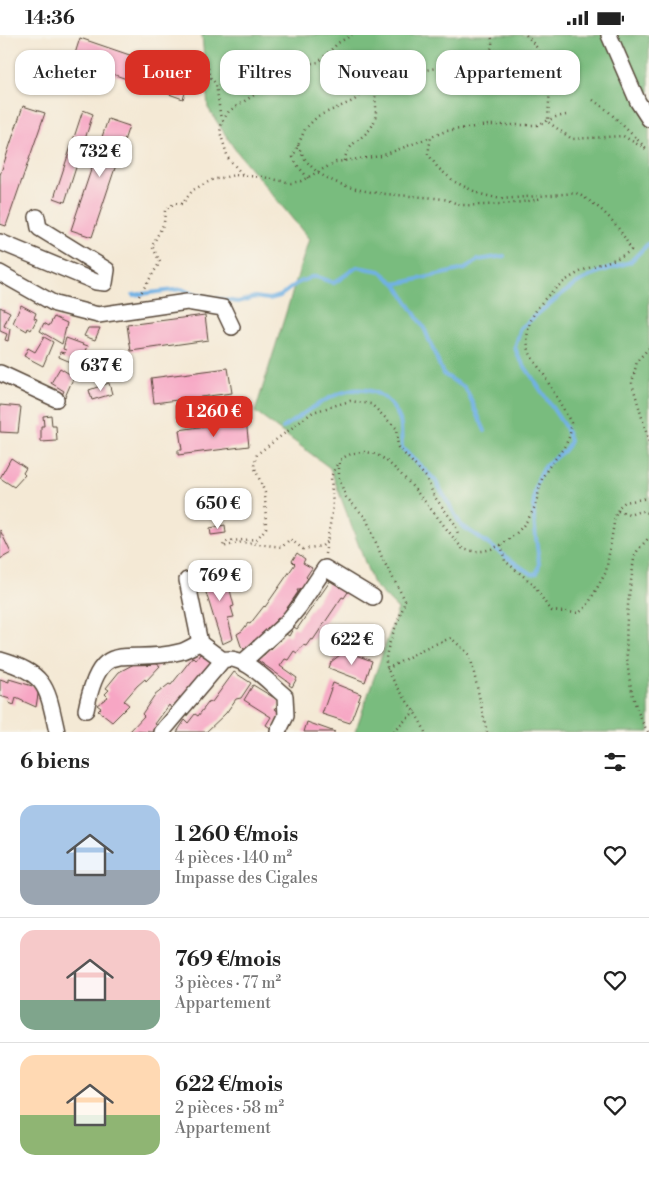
<!DOCTYPE html>
<html lang="fr">
<meta charset="utf-8">
<style>
body{margin:0;font-family:"Libre Bodoni",serif;background:#f6f6f6;color:#222;height:100vh;display:flex;flex-direction:column;font-size:19px;white-space:nowrap}
*{box-sizing:border-box;margin:0}
p{font-size:16px;color:#767676}
.icon{flex:none;width:28px;height:28px;fill:none;stroke:currentColor;stroke-width:2;stroke-linecap:round;stroke-linejoin:round}
.map{position:relative;height:697px;overflow:hidden}
.details{display:flex;flex-direction:column;background:#fff;flex:1}
.details>*{flex:none}
.banner{position:absolute;left:15px;top:15px;width:620px;height:45px;display:flex;gap:10px}
.price{position:absolute;translate:-50% -42px;padding:0 11px;border-radius:10px;background:#fff;color:#222;font-size:16px;line-height:32px;filter:drop-shadow(0 1px 2px #0008)}
.price::after{content:'';position:absolute;left:50%;top:30px;width:15px;height:11px;margin-left:-8px;background:inherit;clip-path:polygon(0 0,100% 0,50% 100%)}
.price.active{background:#d93025;color:#fff}
ul{padding:0;list-style:none}
li{display:flex;align-items:center;gap:15px;height:125px;padding:0 20px}
li+li{border-top:1px solid #e0e0e0}
li span{display:grid;place-items:center;flex:none;width:140px;height:100px;border-radius:15px;color:#555}
li>.icon{margin-inline-start:auto}
span .icon{width:60px;height:60px;fill:#fffc;stroke-width:1}
li b{font-size:21px}
h2{display:flex;justify-content:space-between;align-items:center;height:60px;padding:0 20px;font-size:21px}
.tag{padding:0 18px;border-radius:15px;background:#fff;box-shadow:0 1px 4px #0004;font-size:18px;line-height:45px}
.tag.active{background:#d93025;color:#fff}
.status{display:flex;justify-content:space-between;align-items:center;height:35px;padding:0 25px;background:#fff;direction:ltr}
.status svg{height:14px;fill:currentColor}
.map>svg:first-child{display:block}
.forest{fill:#79bc7e;stroke:#5a734e}
.lines{fill:none;stroke-linecap:round;stroke-linejoin:round}
.stream{stroke:#71b1e4;stroke-width:4}
.building{fill:#f7a6c4}
.minor-casing{stroke:#574739;stroke-width:18}
.path{stroke:#574739;stroke-width:2.5;stroke-dasharray:1 4;stroke-linecap:butt}
.minor{stroke:#fff;stroke-width:15}
</style>
<div class="status"><b>14:36</b><svg viewBox="0 0 49 12"><path d="M0 12V9h3v3zM5 12V6h3v6zM10 12V3h3v9zM15 12V0h3v12zM26 1h20v11H26zM47 4h2v5h-2z"/></svg></div>
<div class="map">
<svg width="649" height="697" viewBox="0 0 649 697">
<rect width="100%" height="100%" fill="#f7f3e8"/>
<filter id="ink" filterUnits="userSpaceOnUse"><feTurbulence type="fractalNoise" baseFrequency=".02" numOctaves="2"/><feDisplacementMap in="SourceGraphic" scale="10" xChannelSelector="R" yChannelSelector="G"/><feConvolveMatrix kernelMatrix="1 2 1 2 8 2 1 2 1" color-interpolation-filters="sRGB"/></filter>
<filter id="wash" filterUnits="userSpaceOnUse"><feTurbulence type="fractalNoise" baseFrequency=".0096" numOctaves="4" result="noise"/><feDisplacementMap in="SourceGraphic" scale="20" xChannelSelector="R" yChannelSelector="G"/><feGaussianBlur stdDeviation="1.12" result="paint"/><feColorMatrix in="noise" values="0 0 0 0 0 0 0 0 0 0 0 0 0 0 0 0 0 1.4 0 .05"/><feComposite in="paint" operator="in"/></filter>
<g filter="url(#wash)">
<rect width="100%" height="100%" fill="#f4e9d5"/>
<path class="forest" d="M202,0H649V697H355L398,574L373,549L330,433L255,377L309,204L234,113L208,73Z"/>
<g class="lines">
<g class="stream">
<path d="M396,249L425,295L443,339L464,352L468,358L485,396"/>
<path d="M133,260L182,254L195,260L238,267L255,262L269,264L280,261L296,249L311,242H317L334,248L357,232L380,236L396,249L465,234L478,225L504,221"/>
<path d="M283,393C308,375 354,338 384,363C391,369 397,377 400,385C402,394 401,404 402,413L435,445L461,490L525,535L532,539L537,538L539,530C537,500 526,461 543,434C551,422 564,421 570,406L565,392L518,321L515,312L521,293L558,262L577,248L599,237L630,227L649,208"/>
</g>
</g>
<g id="blocks">
<g class="building">
<path d="M80,3L191,41L183,64L73,25Z"/>
<path d="M23,71L45,78L6,191L0,189V140Z"/>
<path d="M83,75L93,79L65,167L54,163Z"/>
<path d="M108,84L129,91L92,202L71,195Z"/>
<path d="M21,270L36,278L34,283L37,284L31,295L28,293L27,296L13,288Z"/>
<path d="M0,272L10,277L4,291L10,294L8,306L5,305L7,299L0,296Z"/>
<path d="M205,280L208,305L131,316L127,290Z"/>
<path d="M54,282L67,288L62,309L40,296L44,288L49,291Z"/>
<path d="M88,293H100L95,305L84,301Z"/>
<path d="M44,302L53,307L43,331L24,321L28,313L35,317Z"/>
<path d="M66,303L88,311L80,331L59,322L60,317L65,318L66,315L63,314Z"/>
<path d="M77,331L83,333L72,346L65,362L62,360L64,356L51,348L60,333L71,340Z"/>
<path d="M228,333L232,358L154,368L151,343Z"/>
<path d="M109,348L112,359L92,365L89,355Z"/>
<path d="M0,370L21,372L18,398L0,397Z"/>
<path d="M51,380L52,391H56L57,406L41,407V391H44L43,381Z"/>
<path d="M246,385L249,411L178,420V415H182L179,395Z"/>
<path d="M11,423L26,433L23,438L25,440L14,452L0,443Z"/>
<path d="M225,490L226,498L211,500L210,493Z"/>
<path d="M0,495L11,518L0,524Z"/>
<path d="M297,518L305,524L303,528L312,533L306,542L308,544L301,555H297L298,557L279,585L278,583L257,607L254,605L246,616L241,611L237,599L242,596L248,588L250,589L264,571L265,572L295,529L292,526Z"/>
<path d="M211,531L219,536L221,542H223L226,551H229L234,571L231,572L234,582L228,583L233,604L222,609L203,548L205,547L203,540Z"/>
<path d="M333,542L350,554L344,563L342,562L313,605L311,604L306,611L303,610L297,618L294,616L288,625L285,624L280,631L297,643L292,652L289,650L290,648L256,624L260,618L264,620L269,612L271,614L286,599L289,601L294,592L297,594Z"/>
<path d="M361,600L366,602L360,614L353,610Z"/>
<path d="M345,616L372,626L365,647L329,633L331,627Z"/>
<path d="M200,619L214,627L180,666L171,673L169,670L155,689L158,691L153,697L130,696L144,681L142,679L154,661L169,649L171,650L193,622L196,625Z"/>
<path d="M136,628H146L148,631L151,628L157,629L160,631L146,646L145,644L137,651L124,666L129,670L112,687L98,676L101,673L97,670L108,662L105,659L109,655L106,653L119,637Z"/>
<path d="M234,637L251,648L241,663L236,664L226,678L206,697H177L185,685L188,688L195,679L198,681L208,668L212,667Z"/>
<path d="M0,644L9,647V644L39,653L36,672L16,663L14,670L9,668L10,664L0,661Z"/>
<path d="M333,648L361,659L350,688L322,679Z"/>
<path d="M253,650L281,667L275,674L282,679L272,694L266,690L271,682L244,665Z"/>
<path d="M307,687L335,697H304Z"/>
</g>
</g>
</g>
<g filter="url(#ink)">
<use href="#blocks" fill-opacity="0" stroke="#574739" stroke-width="1"/>
<g class="lines">
<g class="minor-casing">
<g id="minor">
<path d="M609,0L638,67L649,84"/>
<path d="M0,207L96,247L105,248L107,235L39,193L37,182"/>
<path d="M0,238L55,269L98,280L187,267L223,273L232,292"/>
<path d="M0,338L56,364"/>
<path d="M187,545L200,608L223,625"/>
<path d="M0,625C48,639 47,653 57,697"/>
<path d="M244,626L285,589L299,572L325,533L373,562"/>
<path d="M86,675C101,598 125,631 179,617C186,616 193,610 200,608"/>
<path d="M162,697L223,625C243,618 269,648 285,661L286,681L278,697"/>
</g>
</g>
<g class="path">
<path d="M526,0C558,34 549,44 548,87L572,104L623,101L649,116"/>
<path d="M204,32H208L209,41L216,49L221,85"/>
<path d="M593,65L607,75L646,113"/>
<path d="M298,110C304,127 316,138 331,145C366,162 406,159 443,164C451,165 456,170 465,170C477,171 532,168 540,163"/>
<path d="M344,126C351,98 377,105 376,72C375,65 376,59 373,52"/>
<path d="M242,139L228,123L220,97L222,87L229,76L268,51L280,36L293,31L319,27L338,8L352,0"/>
<path d="M308,143L297,130L293,122L305,94L318,81L353,66L373,52L399,40L484,24C491,17 494,10 491,0"/>
<path d="M139,261L160,227L152,211L164,188L165,175L175,168L182,169L193,155L212,145L235,140L263,142L291,148L301,146L336,127L381,121L431,102"/>
<path d="M649,313L637,326L632,348L649,407"/>
<path d="M618,476L629,480L641,476L649,478"/>
<path d="M327,507L322,511L303,514L290,504L282,512L242,507L223,512L224,508L229,506L257,504L266,493L265,458L254,431L257,419L313,377L350,366L371,369L396,393L398,412L426,442L434,461L455,489L458,499"/>
<path d="M501,510L505,526L533,549L548,572L552,576L579,578L587,571L606,537L615,482L619,472L625,467L649,463"/>
<path d="M325,519L333,472L331,442L338,427"/>
<path d="M387,634L425,613L451,603L470,620L487,697"/>
<path d="M393,697L415,676"/>
<path d="M425,697C418,676 384,641 386,624C387,607 401,583 405,565L383,525L366,483L346,462L339,444V426C350,417 362,415 375,419C399,428 443,491 462,513C491,526 524,498 535,471C539,461 539,447 545,438C555,421 572,410 571,388C562,371 552,355 543,338C538,331 531,323 529,315C519,281 555,249 582,236C598,228 618,226 631,215C619,189 601,171 576,158L501,164L480,159L455,147L438,133L428,119L431,102L446,96L488,90H537L556,82L566,80"/>
<path d="M648,697C621,654 624,587 632,540C633,534 633,526 635,521C637,514 645,508 649,502"/>
</g>
<use href="#minor" class="minor"/>
</g>
</g>
</svg>
<b class="price" style="left:100px;top:143px">732 €</b>
<b class="price" style="left:101px;top:357px">637 €</b>
<b class="price active" style="left:214px;top:403px">1 260 €</b>
<b class="price" style="left:218px;top:495px">650 €</b>
<b class="price" style="left:220px;top:567px">769 €</b>
<b class="price" style="left:352px;top:631px">622 €</b>
<div class="banner">
<a class="tag">Acheter</a>
<a class="tag active">Louer</a>
<a class="tag">Filtres</a>
<a class="tag">Nouveau</a>
<a class="tag">Appartement</a>
</div>
</div>
<section class="details">
<h2>6 biens<svg class="icon" aria-label="filters" viewBox="0 0 24 24"><path d="M4 7h16M4 17h16"/><circle cx="9" cy="7" r="2"/><circle cx="15" cy="17" r="2"/></svg></h2>
<ul>
<li><span style="background:linear-gradient(#a9c7e8 65%,#9aa5b1 0)"><svg class="icon" aria-label="home" viewBox="0 0 24 24"><path d="M3 11l9-7 9 7M6 9v11h12V9"/></svg></span><div><b>1 260 €/mois</b><p>4 pièces · 140 m²</p><p>Impasse des Cigales</p></div><svg class="icon" aria-label="heart" viewBox="0 0 24 24"><path d="M12 20l-8-8c-3-5 5-10 8-4 3-6 11-1 8 4z"/></svg></li>
<li><span style="background:linear-gradient(#f6c9c9 70%,#7fa58c 0)"><svg class="icon" aria-label="home" viewBox="0 0 24 24"><path d="M3 11l9-7 9 7M6 9v11h12V9"/></svg></span><div><b>769 €/mois</b><p>3 pièces · 77 m²</p><p>Appartement</p></div><svg class="icon" aria-label="heart" viewBox="0 0 24 24"><path d="M12 20l-8-8c-3-5 5-10 8-4 3-6 11-1 8 4z"/></svg></li>
<li><span style="background:linear-gradient(#ffd9b3 60%,#8fb573 0)"><svg class="icon" aria-label="home" viewBox="0 0 24 24"><path d="M3 11l9-7 9 7M6 9v11h12V9"/></svg></span><div><b>622 €/mois</b><p>2 pièces · 58 m²</p><p>Appartement</p></div><svg class="icon" aria-label="heart" viewBox="0 0 24 24"><path d="M12 20l-8-8c-3-5 5-10 8-4 3-6 11-1 8 4z"/></svg></li>
</ul>
</section>
